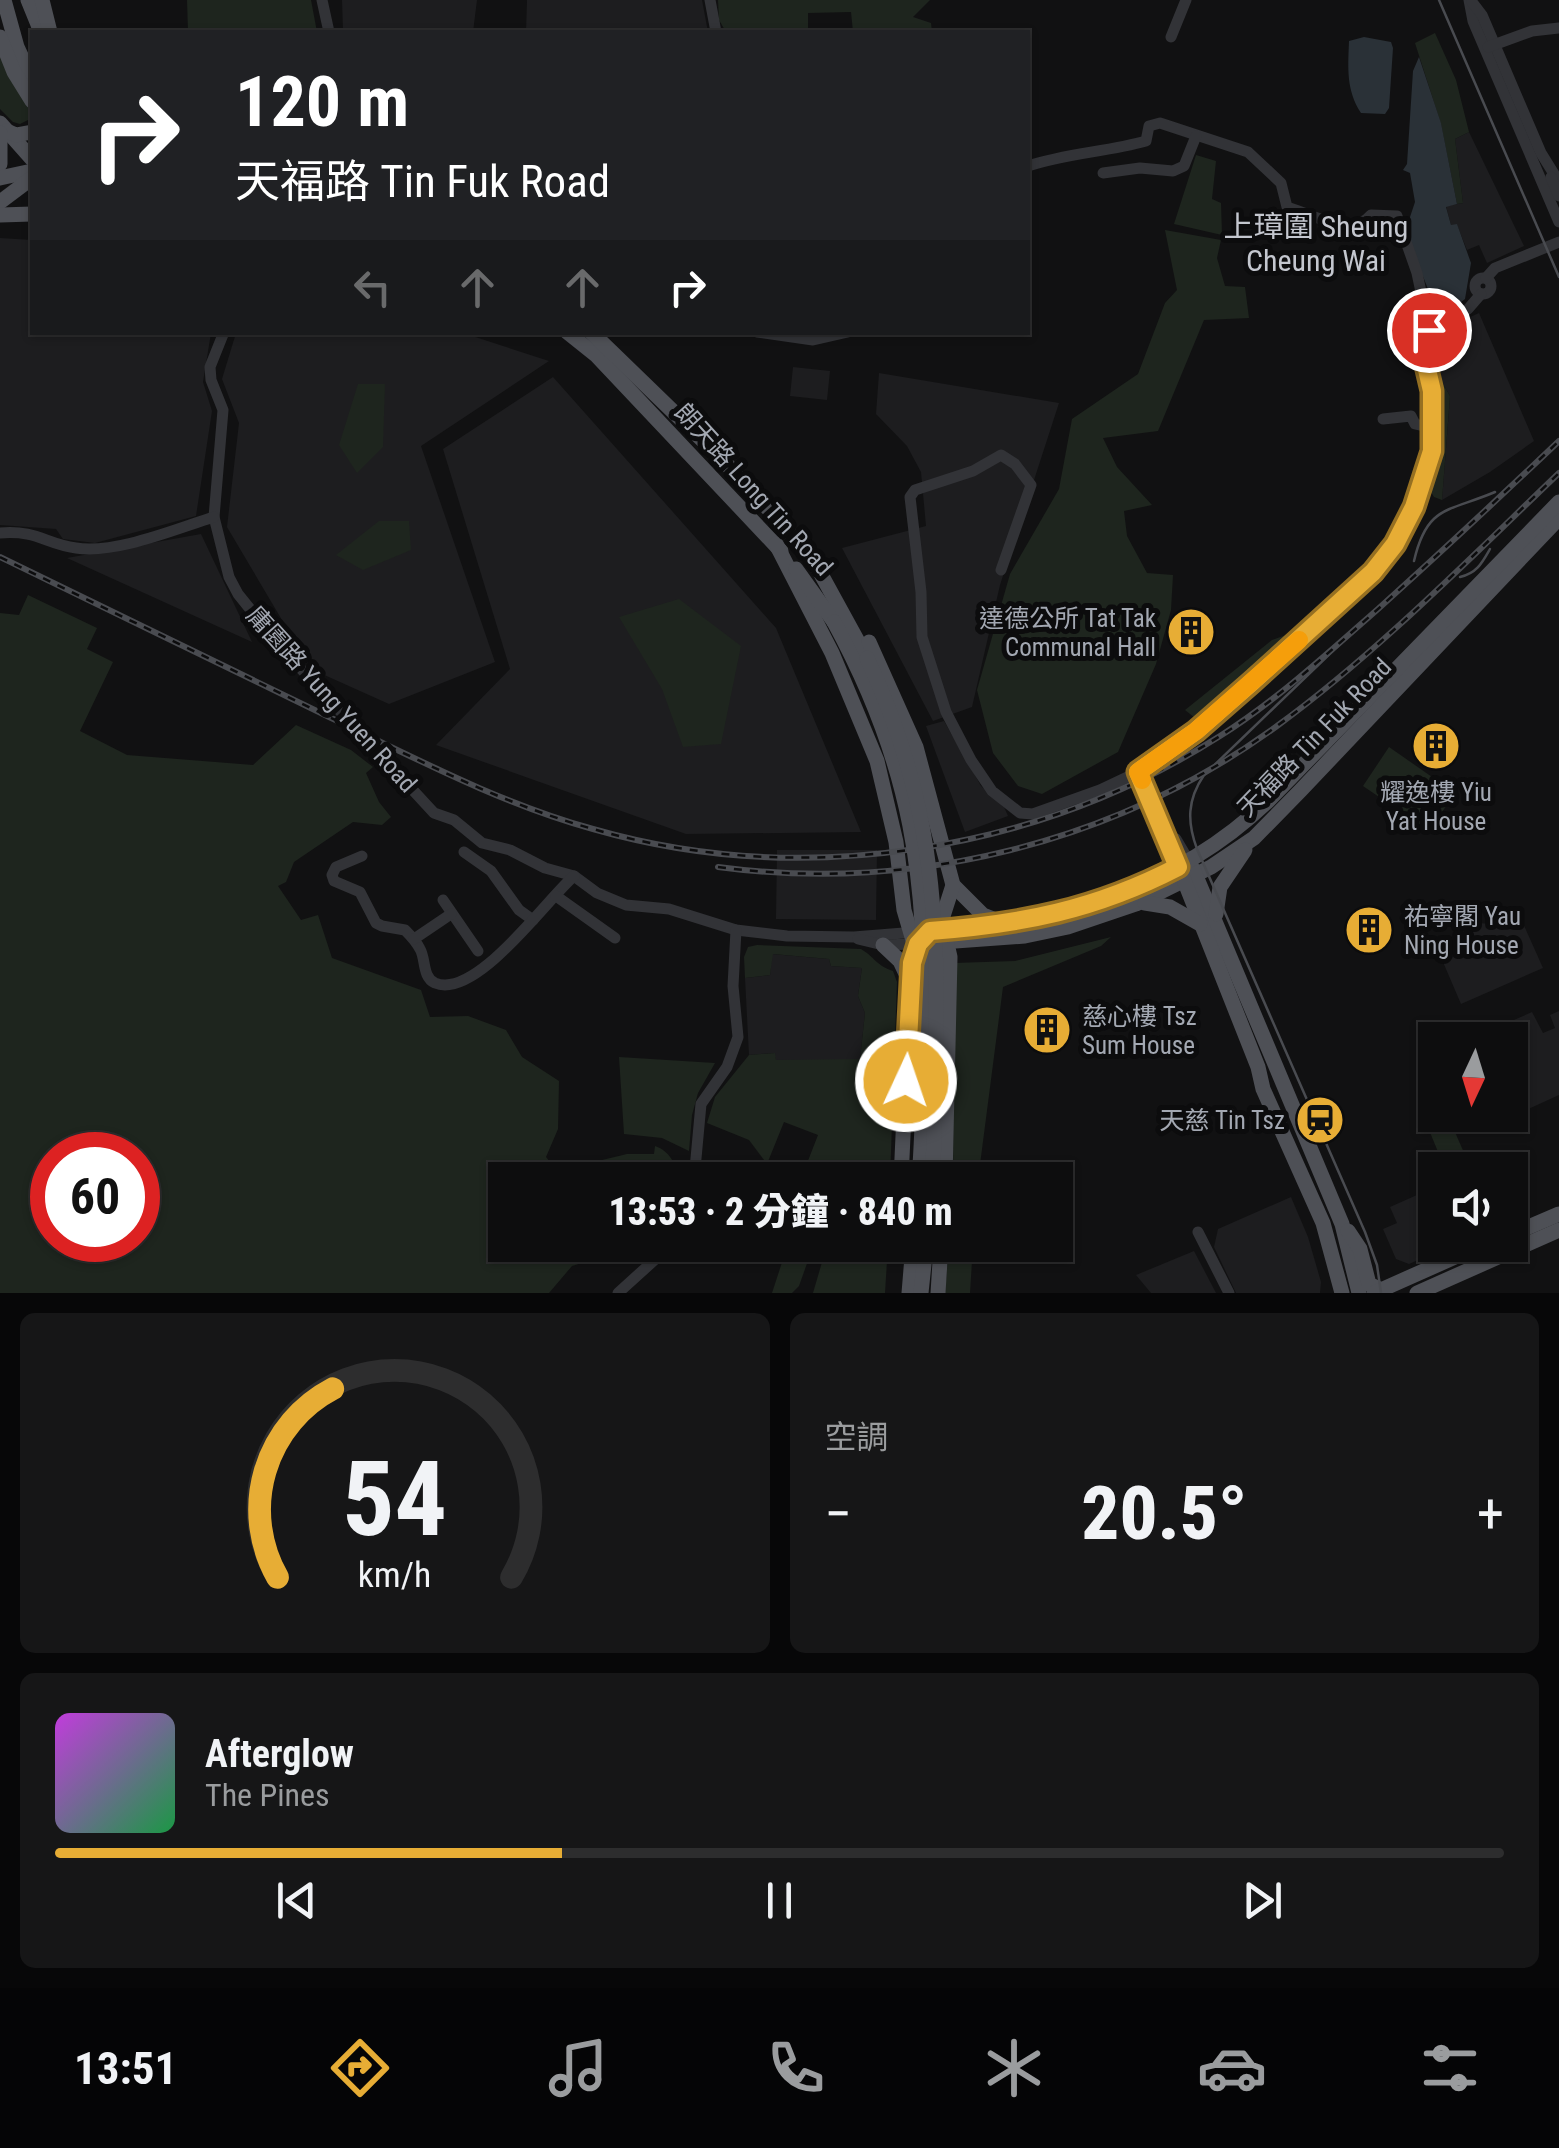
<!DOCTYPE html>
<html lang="zh-TW">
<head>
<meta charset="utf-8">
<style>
  :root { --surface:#0d0d0e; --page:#161617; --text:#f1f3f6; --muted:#9a9c9e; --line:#2d2d2e; --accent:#e7ad35 }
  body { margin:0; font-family:"Roboto Condensed","Noto Sans TC",sans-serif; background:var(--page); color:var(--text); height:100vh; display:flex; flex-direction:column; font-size:38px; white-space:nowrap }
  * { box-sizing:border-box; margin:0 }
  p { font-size:32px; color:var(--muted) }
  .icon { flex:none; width:55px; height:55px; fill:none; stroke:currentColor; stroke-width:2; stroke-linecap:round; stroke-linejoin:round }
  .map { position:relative; height:1293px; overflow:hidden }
  .sheet { display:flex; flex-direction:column; gap:20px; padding:20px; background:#070708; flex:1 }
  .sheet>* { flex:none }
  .banner { position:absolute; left:30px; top:30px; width:1000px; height:305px; border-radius:0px; box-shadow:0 2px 8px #0004,0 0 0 2px var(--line); background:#202124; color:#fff; overflow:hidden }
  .needle { width:65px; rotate:184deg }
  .fabs { position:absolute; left:1418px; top:1022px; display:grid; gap:20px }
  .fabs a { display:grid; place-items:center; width:110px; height:110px; border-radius:0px; background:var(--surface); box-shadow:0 2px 8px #0004,0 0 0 2px var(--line); font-size:50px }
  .speed { position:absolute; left:30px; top:1132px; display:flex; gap:20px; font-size:50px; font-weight:700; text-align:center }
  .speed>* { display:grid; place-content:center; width:130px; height:130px; border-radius:50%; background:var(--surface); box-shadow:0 2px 8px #0004,0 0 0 2px var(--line); line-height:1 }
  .speed .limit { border:15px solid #d22; background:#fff; color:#111 }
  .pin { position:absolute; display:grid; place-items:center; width:85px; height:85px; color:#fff; margin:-42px; border:5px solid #fff; border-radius:50%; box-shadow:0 2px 10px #0007 }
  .me { position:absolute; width:110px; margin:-55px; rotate:3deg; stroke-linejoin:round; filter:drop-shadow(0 0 8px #0008) }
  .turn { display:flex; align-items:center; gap:35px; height:210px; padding:0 40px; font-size:45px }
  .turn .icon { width:130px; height:130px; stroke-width:2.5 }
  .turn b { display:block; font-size:70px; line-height:85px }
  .lanes { display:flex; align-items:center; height:95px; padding:0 40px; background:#0003; justify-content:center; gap:50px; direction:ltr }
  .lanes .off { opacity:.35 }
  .big { font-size:75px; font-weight:800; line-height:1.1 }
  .sheet .widget { flex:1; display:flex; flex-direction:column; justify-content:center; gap:15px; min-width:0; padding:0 35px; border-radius:15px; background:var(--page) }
  .sheet .dial { align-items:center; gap:0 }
  .dial svg { height:260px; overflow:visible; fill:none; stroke:var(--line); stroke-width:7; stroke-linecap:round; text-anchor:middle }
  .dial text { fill:var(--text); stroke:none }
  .song { display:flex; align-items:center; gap:30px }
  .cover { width:120px; height:120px; border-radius:15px; background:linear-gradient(135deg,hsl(290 70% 55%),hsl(140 70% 35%)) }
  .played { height:10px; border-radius:5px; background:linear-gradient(90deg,var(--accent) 35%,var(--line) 35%) }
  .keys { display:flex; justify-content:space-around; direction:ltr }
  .heat { display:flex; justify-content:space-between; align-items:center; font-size:55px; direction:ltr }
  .sheet .tiles { flex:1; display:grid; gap:20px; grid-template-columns:1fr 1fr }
  .widget:last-child { grid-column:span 2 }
  .trip { position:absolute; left:488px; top:1162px; width:585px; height:100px; border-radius:0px; background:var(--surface); box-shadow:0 2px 8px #0004,0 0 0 2px var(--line); font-weight:800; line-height:100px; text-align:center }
  .menu { display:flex; height:160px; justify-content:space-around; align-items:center; background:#050506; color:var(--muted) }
  .menu .icon { width:70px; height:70px }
  .menu .active { color:var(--accent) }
  .menu b { font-size:45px; color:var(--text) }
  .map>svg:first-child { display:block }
</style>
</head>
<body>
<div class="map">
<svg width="1559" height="1293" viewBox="0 0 1559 1293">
  <rect width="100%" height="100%" fill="#111112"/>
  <g fill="#1d1d1f">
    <path d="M342,0h135l-4,32h-130z"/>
    <path d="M527,0h175l6,32h-182z"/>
    <path d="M1469,132l55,114 -37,17 -8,-18 -12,5 -10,-25h-6l-5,-19 17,-3 -8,-64z"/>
    <path d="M0,238l32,2v92l179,1 -8,49 9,29 -16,105 -101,27 -32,-4 -7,-10 -56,-4z"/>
    <path d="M1479,313l55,128 -44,31 -48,28 8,-104 -12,-21 -1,-43z"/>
    <path d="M236,333h227l86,28 -128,85 74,216 -106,42 -78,-35 -84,-142 12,-104 -17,-44z"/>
    <path d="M793,367l37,4 -3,29 -37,-4z"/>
    <path d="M879,373l180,30 -59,182 -28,122 -39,14 -91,-173 84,-22 -5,-54 -14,-26 -31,-32z"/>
    <path d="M553,377l223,251 85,204 -175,2 -250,-89 74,-76 -67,-220z"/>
    <path d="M201,534l51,108 -185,-84z"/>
    <path d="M944,721l37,65 23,21 4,9 -43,16 -39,-106z"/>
    <path d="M777,850h100l-1,70 -100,-1z"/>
    <path d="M1518,912l25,56 -82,36 -24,-56 12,-6 8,-10 21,-9 13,1z"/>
    <path d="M772,954l57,5 2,7 31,2 -4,28 7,17 -5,47h-84l-2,-7 -25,2 -4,-77 25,-3z"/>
    <path d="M1559,1011v84l-55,25 -2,-5h8v-75h-41l63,-28 11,21 12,-5 -5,-13z"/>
    <path d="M1435,1187v58h17l-43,19 -13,-5 -13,-30 14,-6 -7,-16z"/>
    <path d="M1291,1197l17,40 13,45 -1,11h-84l-22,-46 4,-18z"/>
    <path d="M1194,1251l22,42h-65l-15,-18z"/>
  </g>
  <g fill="#1e251e" fill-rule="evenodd">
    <path d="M187,0h124l6,32h-129z"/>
    <path d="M718,0h212l-17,17 18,6 1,9h-79l-2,-20 -43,1v19h-82l-7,-12z"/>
    <path d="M1435,33l21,47 13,52 -14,7 8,64 -6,1 -16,-80 -26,-81z"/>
    <path d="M0,53l11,25 21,35v5l-12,6 -7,-2 -13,-13z"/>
    <path d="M1196,155l20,6 -4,38 9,4 1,32 -48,-11z"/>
    <path d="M1165,230l56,10 -4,18 8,28 20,1 4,31 -45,2 -46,111 -55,7 14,29 35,38 -28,6 3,25 20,37 26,2 -2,35 -15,54 -38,88 -76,42 -24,-8 -25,-33 -16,-63 33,-116 49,-85 13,-70 66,-45 27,-71 12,-13z"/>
    <path d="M1437,332l1,43 12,21 -8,104 -8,-3 -5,-8c6,-33 17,-71 9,-105 -3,-13 -9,-26 -12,-39z"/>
    <path d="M358,384h27l-2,63 -26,26 -18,-28z"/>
    <path d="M379,521h30l2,29 -48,20 -27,-15z"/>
    <path d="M28,595l69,33 -10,21 26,13 -33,69 47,24 126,10 43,-40 55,25 22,17 -7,6 13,29 12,15 -9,8 -29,-3 -59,40 -8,20 -8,4 23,34 17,-5 14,43 89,32 9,27 38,-1 38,14 16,27 37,24 -1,48 -12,28 14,17v6h-55v65h225l-5,13 -34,-6 -52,3 -18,-4 -49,15 -23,27h-549v-680l19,2zM52,1155h86v85h-86z"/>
    <path d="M679,599l62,47 -20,98 -38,3 -21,-58 -43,-72z"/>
    <path d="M1300,630l-100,92 -15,-12 87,-70z"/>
    <path d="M1389,747l66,46 -26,38 -66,-45z"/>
    <path d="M1111,937l-10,9 -98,41 -25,193h-25l1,-217 61,-2z"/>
    <path d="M757,945l104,4c15,9 13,15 32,22l4,11 -7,198h-63l-23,-9 14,-36 -34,-13 -17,42 -18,-24 -42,-17 8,-26 34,-42 26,-2 1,7 84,-1 5,-46 -7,-17 4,-28 -31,-2 -2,-7 -56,-5 -3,21 -25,3 -1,-21 4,-10z"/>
    <path d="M619,1057l96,6 -17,30 -6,22 -3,36 -27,-13 -38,-4z"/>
    <path d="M1448,1116l17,39 -22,9 -16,-39z"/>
    <path d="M655,1146c13,4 24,19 21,34h-86l4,-18 33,-8h27z"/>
    <path d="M827,1245h61l-3,48h-72z"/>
    <path d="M949,1245h24l-3,48h-25z"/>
    <path d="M787,1247l23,8 -11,31 -7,7h-20z"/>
  </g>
  <g fill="#2a3137">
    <path d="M1364,37l27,5 2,6 -4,60 -4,6 -24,-1c-15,-23 -13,-45 -12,-72z"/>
    <path d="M1419,57l22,66 16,81 -11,3 5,18 6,-1 14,39 -6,36 -27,21 -6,-2 -4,-29 -17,-43 -1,-29 5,-15 -5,-29 -7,-3 4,-6 6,-93z"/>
  </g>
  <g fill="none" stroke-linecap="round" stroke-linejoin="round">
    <g stroke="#323337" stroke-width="11">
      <path d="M322,0l7,32"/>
      <path d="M710,0l6,32"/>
      <path d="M1469,0l4,21 86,201"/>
      <path d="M1472,2l10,13 59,138 18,29"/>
      <path d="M1171,37l15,-37"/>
      <path d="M1488,47l44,-16 27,-3"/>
      <path d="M1028,166c39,-13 79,-14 118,-25l3,-15 11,-3 88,29 33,31 6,24c23,7 66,31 84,8l26,1 20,57 12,57"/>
      <path d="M1103,173l37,-5 33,3 11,-5 12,-30"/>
      <path d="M1551,177l8,19"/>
      <circle cx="1483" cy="286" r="8"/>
      <path d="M1486,278l9,-10 64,-26"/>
      <path d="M1413,318l1,11 9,7"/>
      <path d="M224,332l-14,35 1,13 12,30 -9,107 15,60 9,17 41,51 155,168 20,7 28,23 28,7 35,18 29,8 23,17 29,12 43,4 67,21 51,6 67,1 62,-5"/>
      <path d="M757,332l56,8 35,-8"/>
      <path d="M1383,419l28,-3 4,8 18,4"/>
      <path d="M0,533c38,-3 45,11 76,15 41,6 99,-19 138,-31"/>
      <path d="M1001,570l30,-85 -16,-21 -14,-9 -28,16 -58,19 -5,7 11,95 1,45 24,75 25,48 21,31 28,22 13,1 67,-24 38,-18 34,-24 111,-93 102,-98 29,-50 18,-56v-60l-9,-26v-29l45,-27 13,-15"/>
      <path d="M1138,772l40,95"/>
      <path d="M1169,838l7,1 13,22"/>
      <path d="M464,852l27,19 28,39 14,10"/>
      <path d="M362,856l-26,11 -4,8 2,6 26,11 16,31 6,3 23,4c6,6 11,11 15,19 6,10 2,28 15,34 41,17 111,-83 139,-107"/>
      <path d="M556,896l59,42"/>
      <path d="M443,900l35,51"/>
      <path d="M414,939l37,-25"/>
      <path d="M858,939l25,6 31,-1"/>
      <path d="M694,1180l7,-76 26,-37 11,-30 -5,-51 3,-56"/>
      <path d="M1198,1232l31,61"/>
      <path d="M618,1293l53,-48"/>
    </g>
    <g stroke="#4e5056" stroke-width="15">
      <path d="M4,0l13,47 15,32"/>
      <path d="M28,0l13,32"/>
      <path d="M42,0l8,32"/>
      <path d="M0,37l14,35 18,29"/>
      <path d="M0,123l32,36"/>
      <path d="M7,131l9,4 16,-3"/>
      <path d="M0,133v31"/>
      <path d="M0,178l32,-7"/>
      <path d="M0,202l32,-24"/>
      <path d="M0,215l32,-1"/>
      <path d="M567,332l30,24 184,195"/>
      <path d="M591,332l128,124 56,60 41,49 51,93"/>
      <path d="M776,544l56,109 45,108 19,81 8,68 10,34 111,-8 43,-9 68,-23 75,-37 43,-29 47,-48 258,-272"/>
      <path d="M796,569l38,53"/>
      <path d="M869,642l47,105 37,138 30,30 20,8"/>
      <path d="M1193,869l149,355 17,69"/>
      <path d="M1182,875l76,192 5,22 60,134 19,70"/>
      <path d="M1145,903l25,4 30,17"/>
      <path d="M1216,914l4,-27 25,-37"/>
      <path d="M945,935l5,22 -5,223"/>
      <path d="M936,938l17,-53"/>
      <path d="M883,945l17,16 8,17"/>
      <path d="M901,1180l9,-198c2,-20 4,-38 20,-51 129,-11 242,-38 339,-131l290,-298"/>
      <path d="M1348,1231l12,18 9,35 12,6"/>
      <path d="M1510,1235l49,-21"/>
      <path d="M909,1293l4,-48"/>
      <path d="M921,1293l5,-48"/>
      <path d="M938,1293l3,-48"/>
      <path d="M1374,1293l108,-48"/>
      <path d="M1417,1293l142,-63"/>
    </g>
    <g stroke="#494b50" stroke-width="2.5">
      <path d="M1439,0l120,277"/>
      <path d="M1414,561c13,-56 34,-49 81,-69"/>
      <path d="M1460,577c17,-4 22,-14 30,-28"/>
      <path d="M1339,645l-135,130c-17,25 -17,47 -7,74l168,383 12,33 4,28"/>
    </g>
    <g stroke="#494b50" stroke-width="6">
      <g id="rail">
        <path d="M0,557c108,53 217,105 325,158 88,42 174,88 268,114 209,60 443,24 627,-93 57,-36 107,-82 158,-127 61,-55 121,-111 181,-168"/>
        <path d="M718,867c196,26 398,-24 559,-141 100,-73 192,-167 282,-253"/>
      </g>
    </g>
    <use href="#rail" stroke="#0c0c0d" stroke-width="2.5" stroke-dasharray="8" stroke-linecap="butt"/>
    <g stroke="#4e5056" stroke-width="15">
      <path d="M834,622c79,145 93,256 90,419 -1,45 -1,91 -5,137"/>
      <path d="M867,658c63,134 72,247 69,393 -1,43 -1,86 -4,129"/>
    </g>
  </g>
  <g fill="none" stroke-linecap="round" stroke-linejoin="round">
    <g stroke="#967022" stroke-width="25">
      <path id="route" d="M906,1081l6,-118 6,-19 12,-13c92,-7 165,-21 248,-64l-40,-95 58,-41 56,-49 121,-110 22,-28 19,-37 18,-56v-60l-11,-47 8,-14"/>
    </g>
    <use href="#route" stroke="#e7ad35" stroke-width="18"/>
    <path stroke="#f59e0b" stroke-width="18" d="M1142,780l-4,-8 58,-41 103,-91"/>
  </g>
  <defs>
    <g id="building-disc" transform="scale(2.5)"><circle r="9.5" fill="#e7ad35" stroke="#0c0c0d"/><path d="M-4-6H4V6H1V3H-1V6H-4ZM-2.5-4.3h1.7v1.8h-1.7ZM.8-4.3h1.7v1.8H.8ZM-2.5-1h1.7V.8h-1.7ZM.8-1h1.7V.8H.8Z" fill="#111"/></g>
    <g id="station-disc" transform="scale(2.5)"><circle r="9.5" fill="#e7ad35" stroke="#0c0c0d"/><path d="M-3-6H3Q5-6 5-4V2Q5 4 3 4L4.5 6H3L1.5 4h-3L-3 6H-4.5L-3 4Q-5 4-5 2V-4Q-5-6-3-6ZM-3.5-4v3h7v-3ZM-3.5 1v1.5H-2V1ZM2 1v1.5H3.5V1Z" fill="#111"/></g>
  </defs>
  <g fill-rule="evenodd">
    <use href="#building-disc" x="1191" y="632"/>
    <use href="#building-disc" x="1436" y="746"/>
    <use href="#building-disc" x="1369" y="930"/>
    <use href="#building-disc" x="1047" y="1030"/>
    <use href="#station-disc" x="1320" y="1120"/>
  </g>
  <g text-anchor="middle" stroke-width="10" stroke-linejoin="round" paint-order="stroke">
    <g font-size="25" fill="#a3a8b2" stroke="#0c0c0d">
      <text transform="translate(754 489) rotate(48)" y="9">朗天路 Long Tin Road</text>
      <text transform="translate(332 699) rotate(48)" y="9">庸園路 Yung Yuen Road</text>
      <text transform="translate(1314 737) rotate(-46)" y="9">天福路 Tin Fuk Road</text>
    </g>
    <g font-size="25" fill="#a3a8b2" stroke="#0c0c0d" text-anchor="end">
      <text x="1156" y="627">達德公所 Tat Tak<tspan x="1156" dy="29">Communal Hall</tspan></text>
      <text x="1436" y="801" text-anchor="middle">耀逸樓 Yiu<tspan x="1436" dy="29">Yat House</tspan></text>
      <text x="1404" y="925" text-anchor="start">祐寧閣 Yau<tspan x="1404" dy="29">Ning House</tspan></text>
      <text x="1082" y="1025" text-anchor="start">慈心樓 Tsz<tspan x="1082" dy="29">Sum House</tspan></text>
      <text x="1285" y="1129">天慈 Tin Tsz</text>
    </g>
    <g font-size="30" fill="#c4c7cf" stroke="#0c0c0d">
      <text x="1316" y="237">上璋圍 Sheung<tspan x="1316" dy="34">Cheung Wai</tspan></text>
    </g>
  </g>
</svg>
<div class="fabs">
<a><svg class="needle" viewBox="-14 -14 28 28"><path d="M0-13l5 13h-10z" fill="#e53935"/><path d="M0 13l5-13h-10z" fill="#9a9c9e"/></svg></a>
<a><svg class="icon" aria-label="sound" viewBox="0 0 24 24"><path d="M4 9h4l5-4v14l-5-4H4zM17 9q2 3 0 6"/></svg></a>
</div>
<div class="speed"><div class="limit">60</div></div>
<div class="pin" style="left:1429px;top:330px;background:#d93025"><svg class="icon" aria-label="arrive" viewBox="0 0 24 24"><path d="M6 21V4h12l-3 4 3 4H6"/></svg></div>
<svg class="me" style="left:906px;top:1081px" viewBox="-20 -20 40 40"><circle r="17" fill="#e7ad35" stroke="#fff" stroke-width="3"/><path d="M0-11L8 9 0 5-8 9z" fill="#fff"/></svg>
<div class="trip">13:53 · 2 分鐘 · 840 m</div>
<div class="banner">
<div class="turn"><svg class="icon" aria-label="right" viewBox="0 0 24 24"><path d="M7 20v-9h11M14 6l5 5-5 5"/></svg><div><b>120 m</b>天福路 Tin Fuk Road</div></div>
<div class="lanes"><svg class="icon off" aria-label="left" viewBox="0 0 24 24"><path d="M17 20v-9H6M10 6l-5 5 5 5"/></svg><svg class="icon off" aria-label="ahead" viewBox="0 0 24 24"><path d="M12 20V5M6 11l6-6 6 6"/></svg><svg class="icon off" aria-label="ahead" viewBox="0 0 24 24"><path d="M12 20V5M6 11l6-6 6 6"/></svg><svg class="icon" aria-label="right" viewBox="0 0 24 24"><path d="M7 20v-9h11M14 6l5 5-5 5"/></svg></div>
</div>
</div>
<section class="sheet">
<div class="tiles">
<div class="widget dial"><svg viewBox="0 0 100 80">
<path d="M14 69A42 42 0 1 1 86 69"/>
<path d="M14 69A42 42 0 0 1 31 11" stroke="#e7ad35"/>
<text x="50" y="56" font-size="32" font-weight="700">54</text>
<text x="50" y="72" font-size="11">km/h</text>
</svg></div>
<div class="widget"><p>空調</p>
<div class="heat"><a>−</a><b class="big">20.5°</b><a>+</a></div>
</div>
<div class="widget">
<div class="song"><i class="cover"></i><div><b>Afterglow</b><p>The Pines</p></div></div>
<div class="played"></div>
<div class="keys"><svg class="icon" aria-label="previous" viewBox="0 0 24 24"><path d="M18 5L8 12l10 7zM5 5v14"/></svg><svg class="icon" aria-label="pause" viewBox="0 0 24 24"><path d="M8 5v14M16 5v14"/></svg><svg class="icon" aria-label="next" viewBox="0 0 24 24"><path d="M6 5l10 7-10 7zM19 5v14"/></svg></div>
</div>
</div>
</section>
<nav class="menu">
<b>13:51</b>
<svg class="icon active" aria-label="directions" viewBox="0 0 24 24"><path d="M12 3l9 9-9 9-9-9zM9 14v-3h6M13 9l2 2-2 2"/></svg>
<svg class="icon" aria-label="music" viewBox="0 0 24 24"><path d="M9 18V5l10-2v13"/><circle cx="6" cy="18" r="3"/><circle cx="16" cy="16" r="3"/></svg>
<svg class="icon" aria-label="phone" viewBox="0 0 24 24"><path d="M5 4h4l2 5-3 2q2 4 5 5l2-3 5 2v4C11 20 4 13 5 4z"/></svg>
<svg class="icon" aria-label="climate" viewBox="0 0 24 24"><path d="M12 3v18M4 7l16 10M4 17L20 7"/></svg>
<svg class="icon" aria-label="car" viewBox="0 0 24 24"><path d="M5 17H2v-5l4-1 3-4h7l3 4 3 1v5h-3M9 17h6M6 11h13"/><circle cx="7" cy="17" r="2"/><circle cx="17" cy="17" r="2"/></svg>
<svg class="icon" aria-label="filters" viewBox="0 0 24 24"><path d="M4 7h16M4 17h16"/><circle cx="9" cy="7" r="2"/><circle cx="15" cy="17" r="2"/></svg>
</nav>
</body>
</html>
